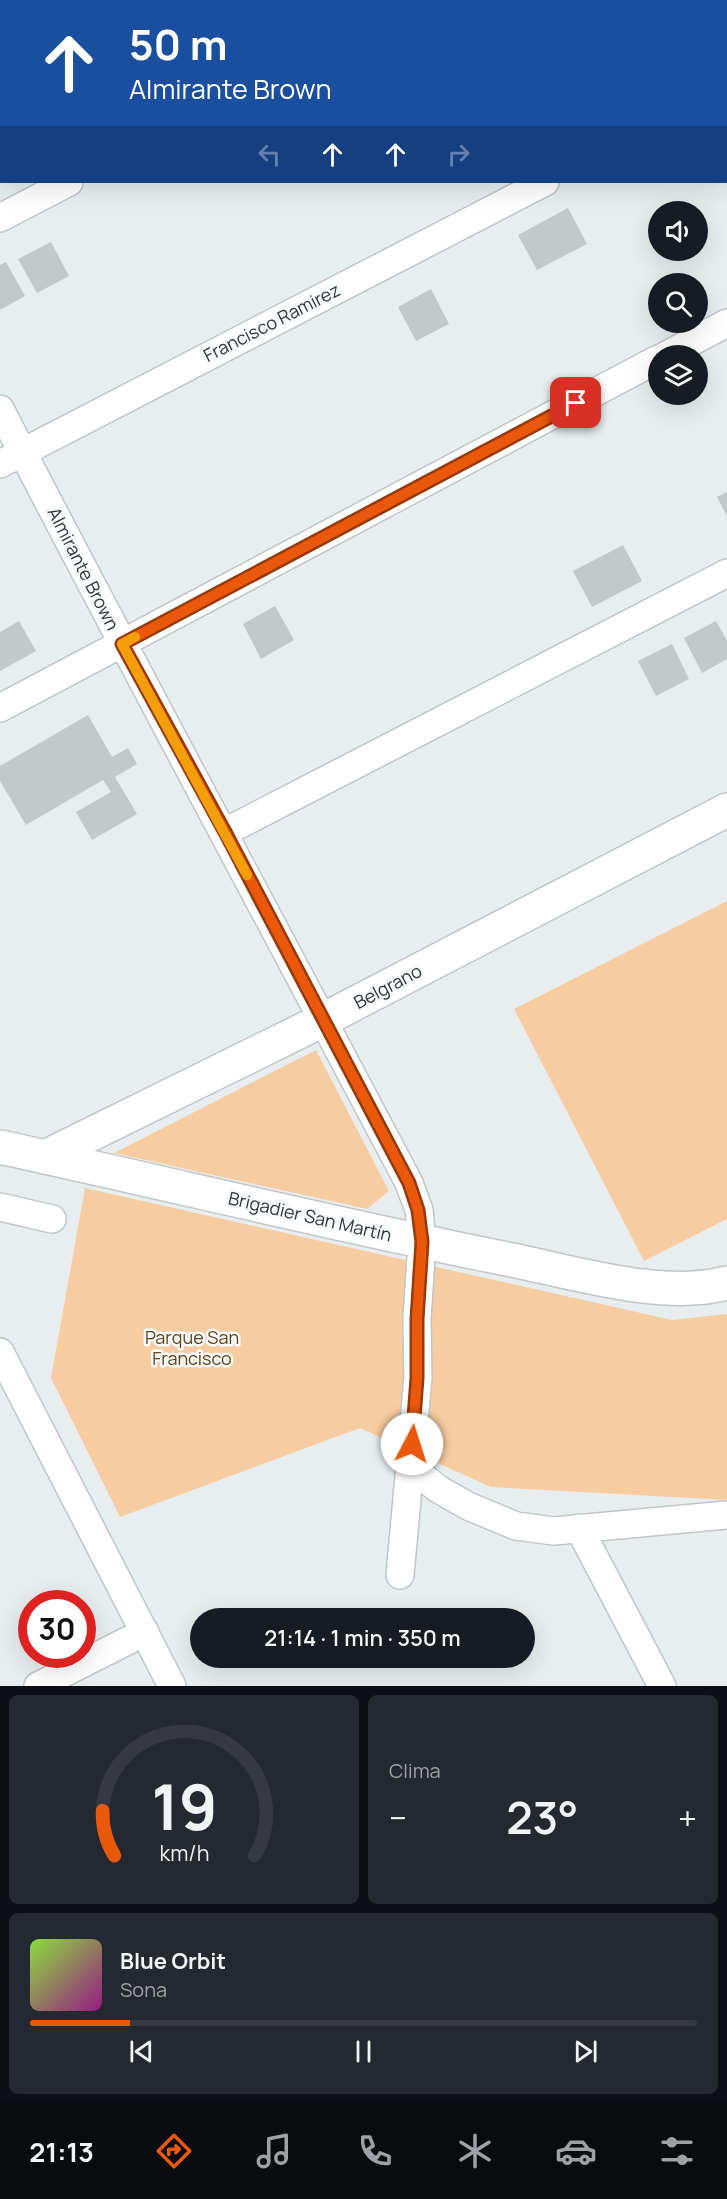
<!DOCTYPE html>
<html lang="es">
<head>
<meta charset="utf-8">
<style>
  :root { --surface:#171b24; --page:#242831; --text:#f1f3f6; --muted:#9ea1a6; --line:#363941; --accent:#ea580c }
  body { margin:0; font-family:Manrope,sans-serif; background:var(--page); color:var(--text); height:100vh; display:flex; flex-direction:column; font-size:22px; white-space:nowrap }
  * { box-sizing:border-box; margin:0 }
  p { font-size:20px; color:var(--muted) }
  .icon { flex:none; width:33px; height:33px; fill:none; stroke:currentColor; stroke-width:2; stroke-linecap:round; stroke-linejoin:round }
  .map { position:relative; height:1686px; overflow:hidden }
  .details { display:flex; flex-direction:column; gap:9px; padding:9px; background:#0d0f14; flex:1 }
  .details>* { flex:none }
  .guide { position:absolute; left:0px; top:0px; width:728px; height:183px; box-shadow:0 6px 24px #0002; background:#1a4fa0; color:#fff; overflow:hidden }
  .controls { position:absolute; left:648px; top:201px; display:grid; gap:12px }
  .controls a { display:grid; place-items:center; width:60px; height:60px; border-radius:50%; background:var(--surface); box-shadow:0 6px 24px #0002; font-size:30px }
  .speed { position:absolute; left:18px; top:1590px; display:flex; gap:12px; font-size:30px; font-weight:700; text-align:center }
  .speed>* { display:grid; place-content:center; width:78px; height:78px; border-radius:50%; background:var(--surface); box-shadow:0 6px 24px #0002; line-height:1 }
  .speed .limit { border:9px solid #d22; background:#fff; color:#111 }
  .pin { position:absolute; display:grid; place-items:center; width:51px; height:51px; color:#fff; margin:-26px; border-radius:12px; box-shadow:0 3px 9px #0006 }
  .me { position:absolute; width:66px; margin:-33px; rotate:5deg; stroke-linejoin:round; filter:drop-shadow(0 0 4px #0008) }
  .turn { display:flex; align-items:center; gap:21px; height:126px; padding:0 30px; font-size:27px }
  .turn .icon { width:78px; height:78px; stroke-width:2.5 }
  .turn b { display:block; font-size:42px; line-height:51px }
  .lanes { display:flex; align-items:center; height:57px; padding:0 30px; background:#0003; justify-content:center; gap:30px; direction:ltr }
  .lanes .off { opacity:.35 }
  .big { font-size:45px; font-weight:600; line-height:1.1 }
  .details .card { flex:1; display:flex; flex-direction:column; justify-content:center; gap:9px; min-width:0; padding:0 21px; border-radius:9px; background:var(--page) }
  .details .dial { align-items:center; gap:0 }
  .dial svg { height:156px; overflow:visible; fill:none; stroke:var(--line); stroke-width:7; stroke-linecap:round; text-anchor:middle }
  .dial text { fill:var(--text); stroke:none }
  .song { display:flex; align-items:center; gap:18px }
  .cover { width:72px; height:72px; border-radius:9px; background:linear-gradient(135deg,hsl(90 70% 55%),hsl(310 70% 35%)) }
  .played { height:6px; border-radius:3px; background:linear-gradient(90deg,var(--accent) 15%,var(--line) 15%) }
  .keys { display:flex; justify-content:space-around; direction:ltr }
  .heat { display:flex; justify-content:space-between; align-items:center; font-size:33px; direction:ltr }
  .details .tiles { flex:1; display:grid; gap:9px; grid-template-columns:1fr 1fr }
  .card:last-child { grid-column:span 2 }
  .trip { position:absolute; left:190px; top:1608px; width:345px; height:60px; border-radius:30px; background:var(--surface); box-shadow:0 6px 24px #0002; font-weight:600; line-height:60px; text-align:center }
  .dock { display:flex; height:96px; justify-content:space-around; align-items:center; background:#090b0e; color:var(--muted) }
  .dock .icon { width:42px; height:42px }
  .dock .active { color:var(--accent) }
  .dock b { font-size:27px; color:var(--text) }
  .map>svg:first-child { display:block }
</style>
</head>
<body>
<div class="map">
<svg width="727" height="1686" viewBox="0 0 727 1686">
  <rect width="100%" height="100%" fill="#e8eef0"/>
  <g fill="#f8cca1">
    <path d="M727,901v318l-83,42 -130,-252z"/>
    <path d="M316,1050l73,141 -22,18 -253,-56z"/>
    <path d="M85,1188l587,132 55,-6v186l-236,-13 -131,-59 -240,89 -69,-139z"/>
  </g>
  <g fill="#c3c9cb">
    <path d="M568,208l19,36 -50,26 -19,-35z"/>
    <path d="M51,242l18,34 -32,17 -19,-34z"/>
    <path d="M6,262l19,34 -25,14v-45z"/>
    <path d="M431,289l18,35 -33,17 -18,-34z"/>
    <path d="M727,492v24l-10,-19z"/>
    <path d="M623,545l19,36 -50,26 -19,-36z"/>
    <path d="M275,606l19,34 -33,19 -18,-35z"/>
    <path d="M19,621l17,30 -36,20v-39z"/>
    <path d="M716,621l11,20v18l-25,14 -18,-35z"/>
    <path d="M672,644l17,35 -33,17 -18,-35z"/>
    <path d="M88,715l24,42 16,-9 9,16 -22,13 22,37 -45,26 -16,-28 35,-20 -8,-12 -77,45 -26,-44v-15z"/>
  </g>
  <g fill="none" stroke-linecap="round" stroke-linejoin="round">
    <g stroke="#c0c6c8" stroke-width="30">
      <g id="minor">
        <path d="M411,2l3,-2"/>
        <path d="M726,87h1"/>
        <path d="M0,218l69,-36"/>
        <path d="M665,356l62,-33"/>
        <path d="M0,409c134,259 273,516 409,774l10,27 3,32 -5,77 1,59 -18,197"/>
        <path d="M0,464l545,-282"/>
        <path d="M0,708l658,-349"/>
        <path d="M225,832l502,-259"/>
        <path d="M0,1207l52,12"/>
        <path d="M0,1352l172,334"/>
        <path d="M410,1466l28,23 30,17 48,20 38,5 173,-16"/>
        <path d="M579,1528l83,158"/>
        <path d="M38,1686l107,-54"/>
      </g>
    </g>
    <g stroke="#c0c6c8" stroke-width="36">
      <g id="secondary">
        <path d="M0,1147c171,37 340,79 512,113 63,13 152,40 215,23"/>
        <path d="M45,1157l278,-137 404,-210"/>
      </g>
    </g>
    <use href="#minor" stroke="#fff" stroke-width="27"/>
    <use href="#secondary" stroke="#fff" stroke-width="33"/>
  </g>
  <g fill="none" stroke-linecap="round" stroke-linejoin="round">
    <g stroke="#983908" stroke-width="15">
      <path id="route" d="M412,1444l5,-66v-59l5,-77 -4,-32 -9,-27 -184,-351 -103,-188 454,-241"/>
    </g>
    <use href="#route" stroke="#ea580c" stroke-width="10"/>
    <path stroke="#f59e0b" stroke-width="10" d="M135,637l-13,7 125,231"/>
  </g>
  <g text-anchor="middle" stroke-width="5" stroke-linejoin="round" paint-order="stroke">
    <g font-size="18" fill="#323536" stroke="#f5fbfd">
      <text transform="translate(272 323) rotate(-27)" y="6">Francisco Ramirez</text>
      <text transform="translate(83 569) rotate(63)" y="6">Almirante Brown</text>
      <text transform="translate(388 987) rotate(-28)" y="6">Belgrano</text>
      <text transform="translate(310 1217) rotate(13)" y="6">Brigadier San Martín</text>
    </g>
    <g font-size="18" fill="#664114" stroke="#f5fbfd">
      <text x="192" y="1344">Parque San<tspan x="192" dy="21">Francisco</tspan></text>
    </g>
  </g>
</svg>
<div class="controls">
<a><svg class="icon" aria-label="sound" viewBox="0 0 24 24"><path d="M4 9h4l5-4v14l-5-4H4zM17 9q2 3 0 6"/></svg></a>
<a><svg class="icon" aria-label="search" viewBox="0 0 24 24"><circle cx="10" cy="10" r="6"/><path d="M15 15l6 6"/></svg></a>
<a><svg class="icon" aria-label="layers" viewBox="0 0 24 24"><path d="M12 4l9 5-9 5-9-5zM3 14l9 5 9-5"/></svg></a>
</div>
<div class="speed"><div class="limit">30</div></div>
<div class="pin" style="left:576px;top:403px;background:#d93025"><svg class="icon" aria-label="arrive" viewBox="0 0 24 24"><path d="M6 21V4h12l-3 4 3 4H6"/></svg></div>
<svg class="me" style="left:412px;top:1444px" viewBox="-20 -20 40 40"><circle r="19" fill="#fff"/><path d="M0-13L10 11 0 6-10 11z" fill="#ea580c"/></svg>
<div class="trip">21:14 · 1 min · 350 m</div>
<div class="guide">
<div class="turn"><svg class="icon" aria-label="ahead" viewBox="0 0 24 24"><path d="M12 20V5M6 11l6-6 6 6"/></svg><div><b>50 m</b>Almirante Brown</div></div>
<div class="lanes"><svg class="icon off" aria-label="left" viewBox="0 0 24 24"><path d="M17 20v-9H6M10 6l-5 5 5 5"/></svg><svg class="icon" aria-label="ahead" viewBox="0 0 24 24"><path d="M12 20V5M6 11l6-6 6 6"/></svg><svg class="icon" aria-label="ahead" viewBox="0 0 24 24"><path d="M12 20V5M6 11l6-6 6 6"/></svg><svg class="icon off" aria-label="right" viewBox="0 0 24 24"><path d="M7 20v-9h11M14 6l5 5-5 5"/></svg></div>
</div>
</div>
<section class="details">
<div class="tiles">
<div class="card dial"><svg viewBox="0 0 100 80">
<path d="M14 69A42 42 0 1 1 86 69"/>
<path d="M14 69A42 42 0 0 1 8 46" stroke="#ea580c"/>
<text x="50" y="56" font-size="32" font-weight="700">19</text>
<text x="50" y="72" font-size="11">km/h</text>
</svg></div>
<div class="card"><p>Clima</p>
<div class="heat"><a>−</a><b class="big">23°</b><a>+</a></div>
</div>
<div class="card">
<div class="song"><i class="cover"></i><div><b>Blue Orbit</b><p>Sona</p></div></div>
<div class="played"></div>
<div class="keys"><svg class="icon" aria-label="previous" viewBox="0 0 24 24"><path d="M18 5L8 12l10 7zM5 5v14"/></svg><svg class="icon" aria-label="pause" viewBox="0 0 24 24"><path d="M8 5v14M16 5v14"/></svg><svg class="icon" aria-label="next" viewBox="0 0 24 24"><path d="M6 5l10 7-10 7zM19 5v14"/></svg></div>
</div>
</div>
</section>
<nav class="dock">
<b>21:13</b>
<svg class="icon active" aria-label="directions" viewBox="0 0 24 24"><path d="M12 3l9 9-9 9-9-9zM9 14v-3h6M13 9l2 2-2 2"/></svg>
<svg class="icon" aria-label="music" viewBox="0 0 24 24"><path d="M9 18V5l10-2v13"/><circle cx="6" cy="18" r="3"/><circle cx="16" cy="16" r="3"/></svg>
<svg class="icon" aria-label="phone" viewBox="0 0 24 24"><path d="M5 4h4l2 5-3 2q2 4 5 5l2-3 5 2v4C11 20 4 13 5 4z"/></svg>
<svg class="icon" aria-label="climate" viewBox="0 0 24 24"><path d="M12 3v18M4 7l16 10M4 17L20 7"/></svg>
<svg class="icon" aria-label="car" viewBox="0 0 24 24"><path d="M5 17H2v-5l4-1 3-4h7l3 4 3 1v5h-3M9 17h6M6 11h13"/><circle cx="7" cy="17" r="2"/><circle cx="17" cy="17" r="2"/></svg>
<svg class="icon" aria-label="filters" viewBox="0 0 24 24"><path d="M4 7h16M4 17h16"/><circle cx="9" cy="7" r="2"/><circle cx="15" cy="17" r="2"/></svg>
</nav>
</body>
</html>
